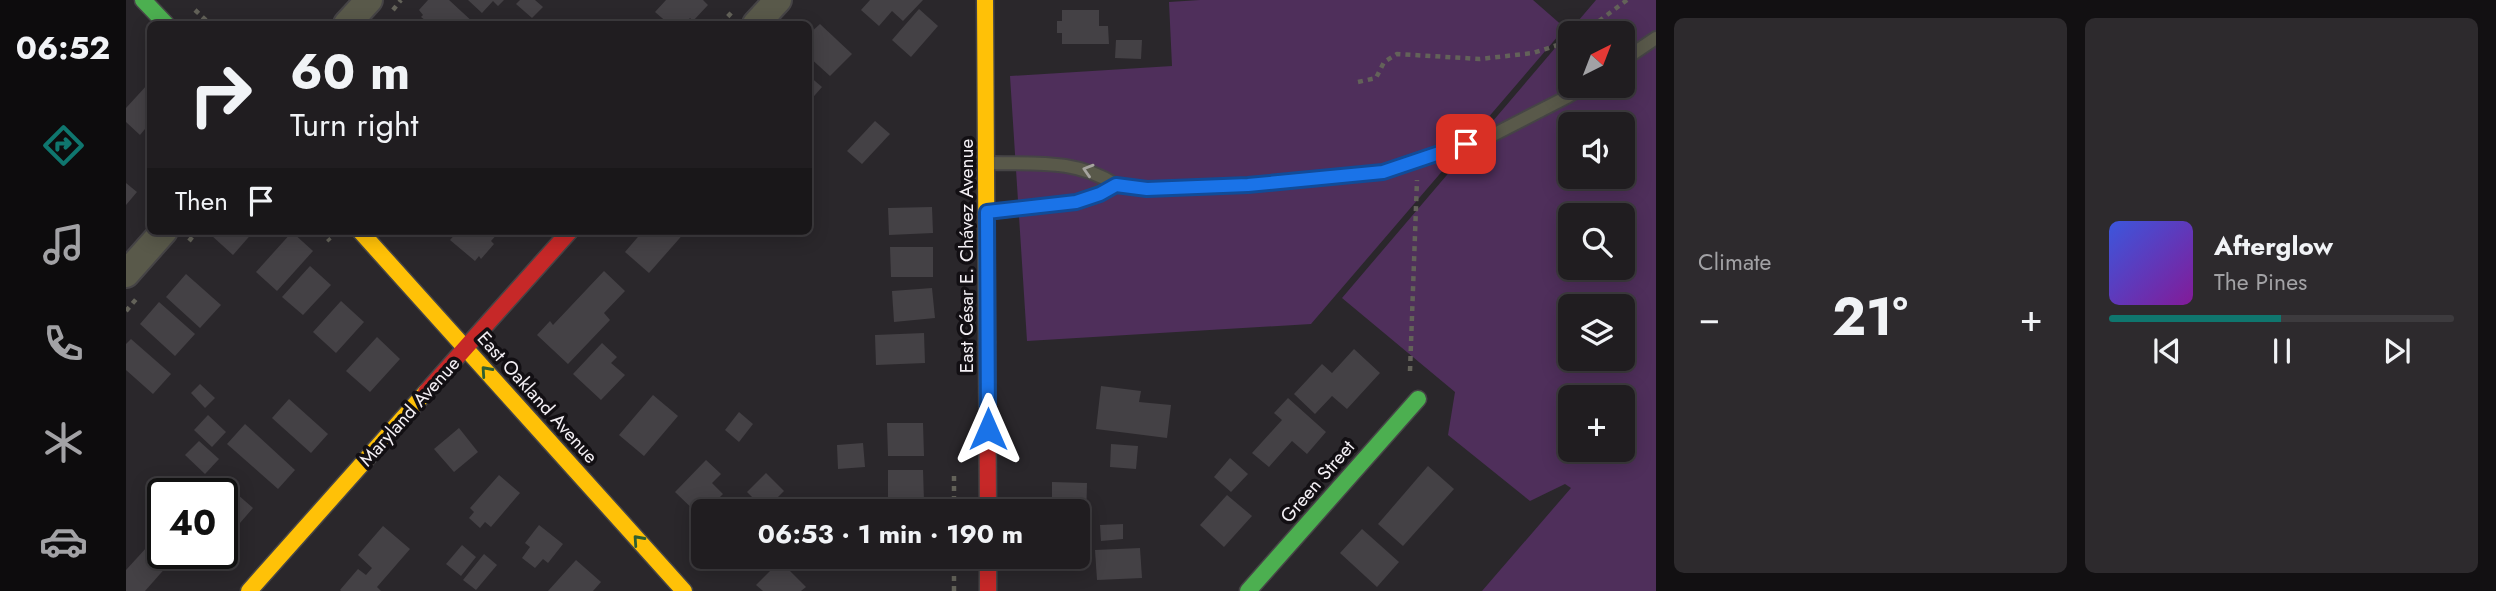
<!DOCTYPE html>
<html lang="en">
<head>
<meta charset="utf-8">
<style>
  :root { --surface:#201d20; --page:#2d2a2d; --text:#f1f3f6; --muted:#a2a2a5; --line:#3d3b3e; --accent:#0f766e }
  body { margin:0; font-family:Jost,sans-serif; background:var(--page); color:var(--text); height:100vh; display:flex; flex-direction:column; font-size:26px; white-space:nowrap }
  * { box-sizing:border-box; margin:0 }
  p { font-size:23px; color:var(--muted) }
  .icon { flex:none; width:38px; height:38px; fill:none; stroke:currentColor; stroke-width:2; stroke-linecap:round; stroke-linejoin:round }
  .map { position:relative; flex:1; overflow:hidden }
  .panel { display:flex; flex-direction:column; gap:18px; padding:18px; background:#121012; width:840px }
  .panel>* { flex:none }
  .guide { position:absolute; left:21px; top:21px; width:665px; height:214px; border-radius:10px; box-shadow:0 4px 18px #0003,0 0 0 2px var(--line); background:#201d20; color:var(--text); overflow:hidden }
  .needle { width:46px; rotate:42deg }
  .buttons { position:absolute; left:1432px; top:21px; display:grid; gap:14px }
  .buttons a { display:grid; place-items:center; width:77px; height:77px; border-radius:10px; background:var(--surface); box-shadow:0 4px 18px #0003,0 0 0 2px var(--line); font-size:35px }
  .speed { position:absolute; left:21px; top:478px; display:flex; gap:14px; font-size:35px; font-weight:700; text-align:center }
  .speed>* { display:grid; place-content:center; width:91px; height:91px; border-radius:50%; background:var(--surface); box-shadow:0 4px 18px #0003,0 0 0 2px var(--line); line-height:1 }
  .speed .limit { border:4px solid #111; border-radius:10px; background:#fff; color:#111 }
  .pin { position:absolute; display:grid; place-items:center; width:60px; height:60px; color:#fff; margin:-30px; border-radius:14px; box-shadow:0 4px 10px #0006 }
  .me { position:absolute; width:77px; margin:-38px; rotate:0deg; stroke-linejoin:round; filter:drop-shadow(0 0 5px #0008) }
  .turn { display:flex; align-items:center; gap:24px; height:147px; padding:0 28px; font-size:32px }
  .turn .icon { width:91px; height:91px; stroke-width:2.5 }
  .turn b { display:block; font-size:49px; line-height:60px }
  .then { display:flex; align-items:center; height:66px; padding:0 28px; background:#0003; gap:14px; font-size:26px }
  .big { font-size:52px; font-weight:700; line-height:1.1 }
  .panel .card { flex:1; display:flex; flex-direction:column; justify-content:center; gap:10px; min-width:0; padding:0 24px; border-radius:10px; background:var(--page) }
  .song { display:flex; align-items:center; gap:21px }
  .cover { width:84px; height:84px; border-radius:10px; background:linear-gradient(135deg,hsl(230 70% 55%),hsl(290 70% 35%)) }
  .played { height:7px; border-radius:4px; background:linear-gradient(90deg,var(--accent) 50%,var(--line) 50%) }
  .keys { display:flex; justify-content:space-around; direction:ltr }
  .heat { display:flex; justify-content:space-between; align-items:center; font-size:38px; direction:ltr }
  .panel .tiles { flex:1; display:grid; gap:18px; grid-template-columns:repeat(2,1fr) }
  .trip { position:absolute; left:565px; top:499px; width:399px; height:70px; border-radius:10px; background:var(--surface); box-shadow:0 4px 18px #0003,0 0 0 2px var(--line); font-weight:700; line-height:70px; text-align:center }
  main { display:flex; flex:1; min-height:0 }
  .tab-bar { display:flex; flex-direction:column; width:126px; justify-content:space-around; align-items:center; background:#0d0c0d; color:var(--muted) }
  .tab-bar .icon { width:49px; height:49px }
  .tab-bar .on { color:var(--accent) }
  .tab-bar b { font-size:32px; color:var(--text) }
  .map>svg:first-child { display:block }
</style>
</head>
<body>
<main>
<nav class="tab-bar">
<b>06:52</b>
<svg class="icon on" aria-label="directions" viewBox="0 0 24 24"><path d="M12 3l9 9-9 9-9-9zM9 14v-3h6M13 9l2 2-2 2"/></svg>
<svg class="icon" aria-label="music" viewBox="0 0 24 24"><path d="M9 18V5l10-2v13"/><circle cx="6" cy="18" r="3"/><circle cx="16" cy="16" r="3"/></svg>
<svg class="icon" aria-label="phone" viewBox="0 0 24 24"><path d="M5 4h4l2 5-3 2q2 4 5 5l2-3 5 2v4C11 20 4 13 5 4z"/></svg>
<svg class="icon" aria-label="climate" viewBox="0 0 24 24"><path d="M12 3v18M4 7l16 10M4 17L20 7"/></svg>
<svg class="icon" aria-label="car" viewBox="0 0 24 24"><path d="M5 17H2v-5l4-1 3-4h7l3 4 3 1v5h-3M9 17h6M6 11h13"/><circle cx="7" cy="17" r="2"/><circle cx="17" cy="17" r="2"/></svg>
</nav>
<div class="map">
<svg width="1530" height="591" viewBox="0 0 1530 591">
  <rect width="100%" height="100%" fill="#2a272b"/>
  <g fill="#4f2f5b" fill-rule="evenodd">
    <path d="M1074,0h333l32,28 -254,296 -284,17 -17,-265 162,-10 -3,-64z"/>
    <path d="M1470,0h60v591h-174l89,-103 -6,-4 -35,17 -82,-66 7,-43 -113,-94zM1444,33h52v53h-52zM1444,124h52v53h-52zM1444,215h52v53h-52zM1444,306h52v53h-52zM1444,397h52v53h-52z"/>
  </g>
  <g fill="#444145">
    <path d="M302,0h21l26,24h-45l-9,-7 2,-2 -4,-5z"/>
    <path d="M342,0h36l-6,6 -5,-5 -11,12z"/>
    <path d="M394,0h15l8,7 -11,11 -16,-14z"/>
    <path d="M540,0h37l5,5 -15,16 -3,-3 -5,6h-16l-14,-12z"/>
    <path d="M744,0h53l-20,21 -11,-10 -13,15 -18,-16z"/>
    <path d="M793,9l19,17 -27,31 -19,-17z"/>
    <path d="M936,10h37v16h9l1,18h-47v-11h-5v-12h5z"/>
    <path d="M694,24l32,30 -22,22 -22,-20v-21z"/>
    <path d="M990,40h26l-1,19 -26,-1z"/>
    <path d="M682,75l14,12 -14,16z"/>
    <path d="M22,84l2,2v37l-10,12 -14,-13v-14z"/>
    <path d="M749,121l15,13 -28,30 -15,-13z"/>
    <path d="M0,183l11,9 -11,13z"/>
    <path d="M806,207l1,26 -44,2 -1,-27z"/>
    <path d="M89,231h39l-21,24 -22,-20z"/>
    <path d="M332,231h42l-9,10 3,3 -13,15 -2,-3 -4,5 -25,-21z"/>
    <path d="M517,231h43l-37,42 -24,-21z"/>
    <path d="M166,232l21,19 -36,40 -21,-19z"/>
    <path d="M764,247h43v30h-42z"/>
    <path d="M184,266l21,19 -28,30 -21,-18z"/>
    <path d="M478,271l21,20 -21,22 6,7 -42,44 -31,-29 13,-14 3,4z"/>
    <path d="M60,274l35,31 -21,23 -34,-31z"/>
    <path d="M806,288l3,30 -41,4 -2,-31z"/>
    <path d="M215,301l23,21 -28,31 -23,-21z"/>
    <path d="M33,302l36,32 -20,22 -35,-32z"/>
    <path d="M798,333l1,30 -49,2 -1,-30z"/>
    <path d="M251,337l23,22 -30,33 -24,-21z"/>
    <path d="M5,339l40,35 -18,20 -27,-24v-26z"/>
    <path d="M476,343l15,14 -6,6 14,12 -24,25 -28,-26z"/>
    <path d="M1228,349l26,24 -33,36 -15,-13 -17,18 -21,-20 28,-30 10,9z"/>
    <path d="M74,384l15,14 -10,10 -14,-15z"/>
    <path d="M975,386l40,5 -2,11 32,3 -4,33 -71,-9z"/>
    <path d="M527,395l25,21 -34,40 -25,-21z"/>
    <path d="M1162,398l38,34 -19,22 -15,-13 -23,26 -17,-14 30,-33 -8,-7z"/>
    <path d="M163,399l39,35 -17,19 -39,-35z"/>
    <path d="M613,412l14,12 -14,18 -14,-12z"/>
    <path d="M82,415l18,17 -14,15 -18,-17z"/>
    <path d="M761,423h36l1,33h-36z"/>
    <path d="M119,424l50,46 -17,19 -51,-45z"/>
    <path d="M333,428l19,24 -24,20 -20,-23z"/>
    <path d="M73,441l20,18 -14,15 -20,-19z"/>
    <path d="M737,443l2,24 -27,2 -1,-24z"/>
    <path d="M985,444l27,2 -2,23 -26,-2z"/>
    <path d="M1104,458l18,16 -17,18 -17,-15z"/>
    <path d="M580,460l15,14 -9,9 11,11 -17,17h-2l-3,6 -26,-25z"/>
    <path d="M1302,466l26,23 -51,57 -25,-22z"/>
    <path d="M762,470h35l1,32 -36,1z"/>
    <path d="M640,473l18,18 -19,19 -18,-18z"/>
    <path d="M373,475l21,18 -29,34 -6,-5 -5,6 -11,-10 5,-6 -4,-4z"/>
    <path d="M95,480l32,28 -20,23 -11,-10v-27h-14z"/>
    <path d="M926,482l35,1 -1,39h-8v-11h-26z"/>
    <path d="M1101,495l25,21 -28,31 -24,-22z"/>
    <path d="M997,524v15l-22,2 -1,-16z"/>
    <path d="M413,525l24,19 -15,19 -5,-4 -8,9 -13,-10 8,-11 -5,-4z"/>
    <path d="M257,526l27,23 -33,38 4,4h-40l-1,-1 18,-21 8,6 6,-7 -14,-13z"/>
    <path d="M1236,529l37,33 -22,25 -37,-34z"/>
    <path d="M336,545l14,12 -15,19 -15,-12z"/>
    <path d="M21,547l21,18 -23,26h-19v-21z"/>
    <path d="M1014,548l2,30 -45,2 -2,-30z"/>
    <path d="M63,553h33l-14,16z"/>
    <path d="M358,554l13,11 -21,25 -13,-10z"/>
    <path d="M608,556h20l-10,11z"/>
    <path d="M450,560l25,22 -8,9h-45z"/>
    <path d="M654,561l26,26 -5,4h-38l-7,-6z"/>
  </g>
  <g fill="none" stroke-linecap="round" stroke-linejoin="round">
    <g stroke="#464446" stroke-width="16">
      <g id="lane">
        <path d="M1496,61l34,-23"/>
        <path d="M863,163c46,1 88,-4 127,22l-40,17 -85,10"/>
        <path d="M990,185l31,4 100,-4 136,-13 108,-36 76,-39 18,-11"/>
      </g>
    </g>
    <g stroke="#464446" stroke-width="30">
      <g id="street">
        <path d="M221,24l22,-24"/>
        <path d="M630,24l22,-24"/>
        <path d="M0,274l38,-43"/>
      </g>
    </g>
    <g stroke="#464446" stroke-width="19">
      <g id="fast">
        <path d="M17,0l23,24"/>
        <path d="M1122,591l170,-192"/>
      </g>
    </g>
    <g stroke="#464446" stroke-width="19">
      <g id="slow">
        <path d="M859,0l2,342"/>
        <path d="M234,231l324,360"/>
        <path d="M123,591l177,-199"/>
      </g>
    </g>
    <g stroke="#464446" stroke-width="19">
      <g id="jam">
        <path d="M861,342l1,169"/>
        <path d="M300,392l144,-161"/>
        <path d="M862,556v35"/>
      </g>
    </g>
    <g stroke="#636259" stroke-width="4.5" stroke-dasharray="5 5" stroke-linecap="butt">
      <path d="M69,10l15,14"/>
      <path d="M267,10l8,-10"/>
      <path d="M595,24l11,-12"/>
      <path d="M1457,33l44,-33"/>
      <path d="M1232,82l18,-4 8,-16 13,-8 83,5 53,-6 37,-12"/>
      <path d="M195,231l9,10"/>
      <path d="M63,241l8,-10"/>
      <path d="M0,311l12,-14"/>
      <path d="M1284,371l7,-191"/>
      <path d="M828,511v-38"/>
      <path d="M828,591v-35"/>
    </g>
    <use href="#lane" stroke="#59594a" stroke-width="12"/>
    <use href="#street" stroke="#59594a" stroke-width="26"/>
    <use href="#fast" stroke="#4caf50" stroke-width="16"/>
    <use href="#slow" stroke="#ffc107" stroke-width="16"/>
    <use href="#jam" stroke="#c62828" stroke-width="16"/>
  </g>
  <defs><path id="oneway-chevron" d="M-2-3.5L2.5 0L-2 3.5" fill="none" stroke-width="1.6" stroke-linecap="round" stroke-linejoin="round" transform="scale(1.75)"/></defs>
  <use stroke="#a6a49f" href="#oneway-chevron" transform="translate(962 170) rotate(-163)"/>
  <g stroke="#2f5f32">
    <use href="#oneway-chevron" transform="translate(360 371) rotate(-132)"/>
    <use href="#oneway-chevron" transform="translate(512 540) rotate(-132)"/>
  </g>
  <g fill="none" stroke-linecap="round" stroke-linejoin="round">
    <g stroke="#114b97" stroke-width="18">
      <path id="route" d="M862,429l-1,-217 89,-10 24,-8 16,-9 31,4 101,-4 135,-13 83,-28"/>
    </g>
    <use href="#route" stroke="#1a73e8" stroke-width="12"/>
  </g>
  <g text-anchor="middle" stroke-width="7" stroke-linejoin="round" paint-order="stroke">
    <g font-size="19" fill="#f3eff4" stroke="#120f13">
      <text transform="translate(840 256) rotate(-90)" y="7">East César E. Chávez Avenue</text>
      <text transform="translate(412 397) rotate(48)" y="7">East Oakland Avenue</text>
      <text transform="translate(283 411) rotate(-48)" y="7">Maryland Avenue</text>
      <text transform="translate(1191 481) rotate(-49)" y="7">Green Street</text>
    </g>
  </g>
</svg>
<div class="buttons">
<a><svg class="needle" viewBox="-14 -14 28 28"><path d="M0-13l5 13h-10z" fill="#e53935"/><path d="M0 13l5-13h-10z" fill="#a2a2a5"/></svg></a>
<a><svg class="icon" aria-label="sound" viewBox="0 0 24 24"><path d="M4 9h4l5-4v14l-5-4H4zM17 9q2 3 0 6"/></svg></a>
<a><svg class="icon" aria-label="search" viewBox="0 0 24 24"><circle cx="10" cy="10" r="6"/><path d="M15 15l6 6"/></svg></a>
<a><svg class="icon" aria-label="layers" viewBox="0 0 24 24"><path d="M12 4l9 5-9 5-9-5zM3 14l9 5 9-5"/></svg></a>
<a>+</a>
</div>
<div class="speed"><div class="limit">40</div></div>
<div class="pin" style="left:1340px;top:144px;background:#d93025"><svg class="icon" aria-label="arrive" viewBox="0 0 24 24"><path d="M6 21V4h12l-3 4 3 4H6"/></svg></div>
<svg class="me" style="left:862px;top:429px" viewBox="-20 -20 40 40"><path d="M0-17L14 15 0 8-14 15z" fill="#1a73e8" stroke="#fff" stroke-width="4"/></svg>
<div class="trip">06:53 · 1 min · 190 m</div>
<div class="guide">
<div class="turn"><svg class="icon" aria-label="right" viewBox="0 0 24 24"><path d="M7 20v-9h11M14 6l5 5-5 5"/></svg><div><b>60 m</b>Turn right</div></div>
<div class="then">Then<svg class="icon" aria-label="arrive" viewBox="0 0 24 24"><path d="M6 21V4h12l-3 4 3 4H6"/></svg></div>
</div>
</div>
<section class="panel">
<div class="tiles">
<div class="card"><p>Climate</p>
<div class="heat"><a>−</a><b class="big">21°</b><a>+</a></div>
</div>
<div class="card">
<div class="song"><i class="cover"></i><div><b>Afterglow</b><p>The Pines</p></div></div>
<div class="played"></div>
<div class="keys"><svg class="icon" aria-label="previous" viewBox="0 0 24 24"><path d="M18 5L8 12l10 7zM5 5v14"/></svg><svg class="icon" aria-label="pause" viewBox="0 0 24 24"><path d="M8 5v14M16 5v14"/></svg><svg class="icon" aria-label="next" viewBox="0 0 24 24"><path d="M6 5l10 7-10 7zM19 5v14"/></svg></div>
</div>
</div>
</section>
</main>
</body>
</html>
